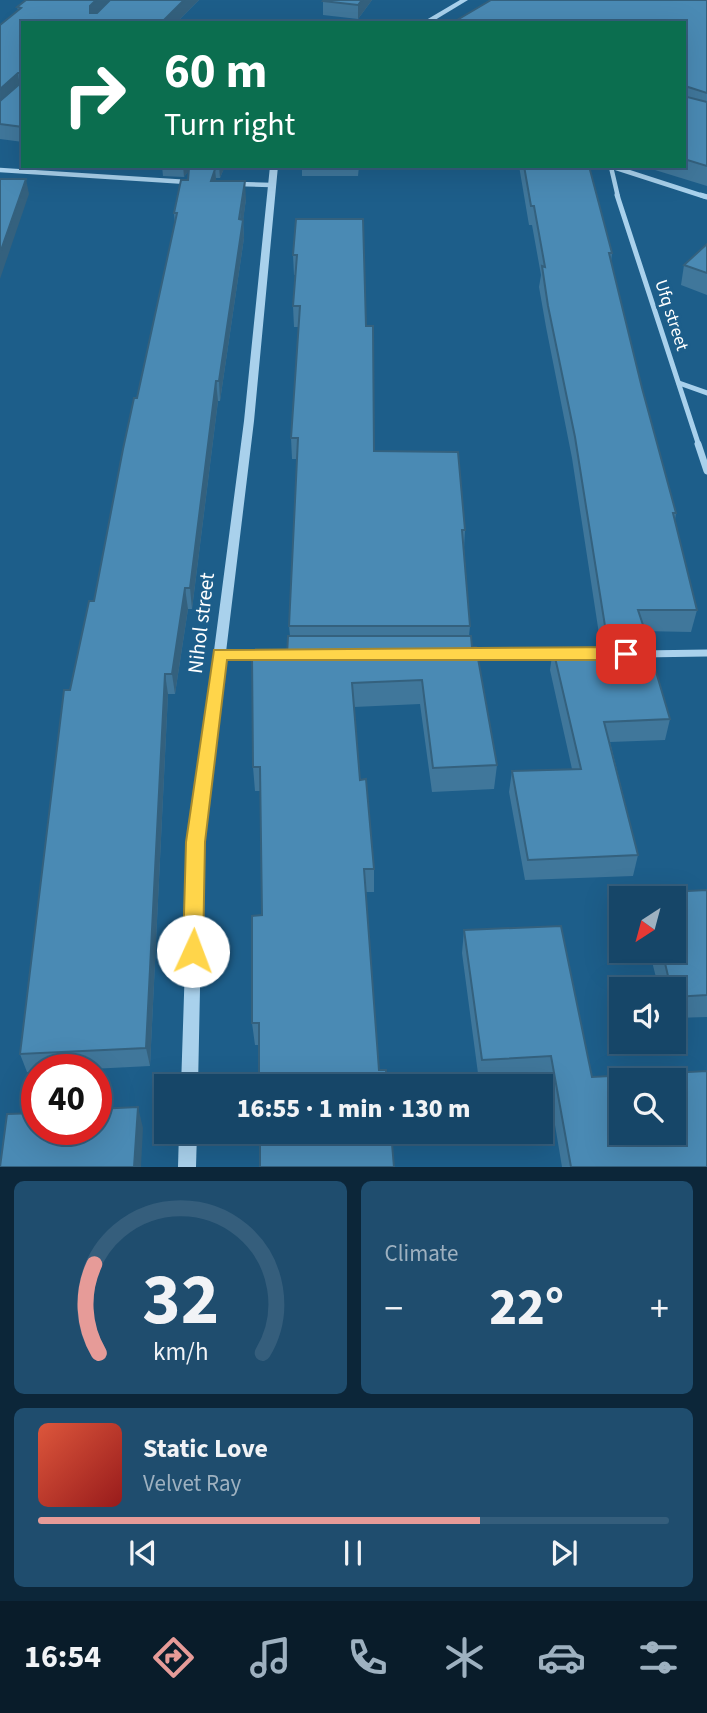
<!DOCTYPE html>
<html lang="en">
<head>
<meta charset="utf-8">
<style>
  :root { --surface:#164668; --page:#1f4d6e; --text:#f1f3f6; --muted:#9eb1c0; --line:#355e7c; --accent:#e69b98 }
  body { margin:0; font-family:"Source Sans 3",sans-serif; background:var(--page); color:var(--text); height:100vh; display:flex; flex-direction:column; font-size:26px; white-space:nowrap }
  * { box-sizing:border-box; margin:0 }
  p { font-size:23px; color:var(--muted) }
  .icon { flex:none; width:38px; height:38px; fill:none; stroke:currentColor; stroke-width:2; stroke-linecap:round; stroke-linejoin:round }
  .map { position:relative; height:1167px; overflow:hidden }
  .sheet { display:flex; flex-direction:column; gap:14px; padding:14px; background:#0c2639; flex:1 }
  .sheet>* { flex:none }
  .banner { position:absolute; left:21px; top:21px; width:665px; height:147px; border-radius:0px; box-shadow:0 7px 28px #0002,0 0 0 2px var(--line); background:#0b6e4f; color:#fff; overflow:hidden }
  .needle { width:46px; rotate:216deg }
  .buttons { position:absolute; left:609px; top:886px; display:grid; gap:14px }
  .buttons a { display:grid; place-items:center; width:77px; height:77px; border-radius:0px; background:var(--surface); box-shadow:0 7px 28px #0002,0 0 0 2px var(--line); font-size:35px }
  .speed { position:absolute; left:21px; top:1054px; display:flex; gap:14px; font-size:35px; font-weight:700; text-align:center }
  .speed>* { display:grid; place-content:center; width:91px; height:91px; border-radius:50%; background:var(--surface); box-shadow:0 7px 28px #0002,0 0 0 2px var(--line); line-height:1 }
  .speed .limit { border:10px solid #d22; background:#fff; color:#111 }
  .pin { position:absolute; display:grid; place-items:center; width:60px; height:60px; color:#fff; margin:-30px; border-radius:14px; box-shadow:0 4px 10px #0006 }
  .me { position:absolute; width:77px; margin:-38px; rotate:2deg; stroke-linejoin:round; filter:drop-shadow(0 0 5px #0008) }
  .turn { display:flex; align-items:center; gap:24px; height:147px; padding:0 28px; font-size:32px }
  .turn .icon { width:91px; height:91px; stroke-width:2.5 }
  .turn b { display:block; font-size:49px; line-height:60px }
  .big { font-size:52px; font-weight:800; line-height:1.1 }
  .sheet .card { flex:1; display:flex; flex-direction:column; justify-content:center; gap:10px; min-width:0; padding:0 24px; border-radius:10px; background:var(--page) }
  .sheet .dial { align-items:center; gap:0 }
  .dial svg { height:182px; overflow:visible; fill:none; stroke:var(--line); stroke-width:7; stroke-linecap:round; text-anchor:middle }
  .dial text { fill:var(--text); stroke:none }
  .song { display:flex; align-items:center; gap:21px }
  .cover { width:84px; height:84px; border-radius:10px; background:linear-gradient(135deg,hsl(10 70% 55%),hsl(0 70% 35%)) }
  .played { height:7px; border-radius:4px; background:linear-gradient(90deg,var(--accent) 70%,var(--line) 70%) }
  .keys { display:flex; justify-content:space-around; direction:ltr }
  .heat { display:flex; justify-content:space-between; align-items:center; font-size:38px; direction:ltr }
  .sheet .tiles { flex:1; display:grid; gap:14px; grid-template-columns:1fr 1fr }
  .card:last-child { grid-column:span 2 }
  .trip { position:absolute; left:154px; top:1074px; width:399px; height:70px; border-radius:0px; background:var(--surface); box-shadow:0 7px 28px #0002,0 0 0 2px var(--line); font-weight:800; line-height:70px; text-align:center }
  .menu { display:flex; height:112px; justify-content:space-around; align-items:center; background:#091c2a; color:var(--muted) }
  .menu .icon { width:49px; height:49px }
  .menu .current { color:var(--accent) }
  .menu b { font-size:32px; color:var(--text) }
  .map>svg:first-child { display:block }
</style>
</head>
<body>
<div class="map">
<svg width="707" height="1167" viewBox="0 0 707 1167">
  <rect width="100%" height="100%" fill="#1d5e8a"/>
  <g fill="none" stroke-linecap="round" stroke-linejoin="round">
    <g stroke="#a9d1ec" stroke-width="4.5">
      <path d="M610,166l96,31"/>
      <path d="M611,167l7,30"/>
      <path d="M0,170l187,12"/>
      <path d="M237,184l34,1"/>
    </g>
    <g stroke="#a9d1ec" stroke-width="5">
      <path d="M617,195l82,251"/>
      <path d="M701,195l6,2"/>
      <path d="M679,383l28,10"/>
    </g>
    <g stroke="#a9d1ec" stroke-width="7">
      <path d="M698,444l9,27"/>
      <path d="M220,654h77"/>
      <path d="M470,654h89"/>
      <path d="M641,654l66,-1"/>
    </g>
    <g fill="#a9d1ec" fill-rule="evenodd">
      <path d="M460,0h8l-38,23h-9z"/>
      <path d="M270,166h8l-24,255 -51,421 -5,245h-17l8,-245 55,-421z"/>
      <path d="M179,1132h18l-1,35h-18z"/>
    </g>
  </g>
  <g fill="#40779b">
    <path d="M199,0l-23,23h-153v119l-23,-3v-114l18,-15 -1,-3z"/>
    <path d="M324,0h48l-14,19 -35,-4v-14z"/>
    <path d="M707,0v186l-65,-20h42v-143z"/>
    <path d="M162,166h63l-5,12h-4v3l30,18 -3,21 1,18 -24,163h-2l-26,208h-4l-13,85h-7l-18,372 -59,3h-54v3h-10l-7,-18 50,-364 24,-89 81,-376 -1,-12 14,-33 1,-10 -5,7 -21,-1z"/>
    <path d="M302,166h57l-1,10h-56z"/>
    <path d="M519,166h70l23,87 -1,9 31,126 34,125 -1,7 22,90 -6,22 -49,-1 -2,7 30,81 -5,21 -55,2 28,113 -5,21 -108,4 -16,-88 3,-21 60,-2 -22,-99 3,-21 48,-2 -29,-189 -26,-131 -7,-40 2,-12 -9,-50h-3z"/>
    <path d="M296,219l70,107 8,125 91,79 -1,18 6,78 -1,10 28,129 -3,24 -62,3 -12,-88 -66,3 6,73 14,89v23h-8l13,178 8,17 -128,-42h-4l-3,-22 10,-108 -2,-124h-5l-2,-24 34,-112 3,-19 -1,-10 8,-167h-5l-1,-21 8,-111h-5l-1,-21 2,-31h-1l-1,-20z"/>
    <path d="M707,244v51l-26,-10 3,-20z"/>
    <path d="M707,890v127l-33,1v-29h-15l-10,-39h25v-52h-28l1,-5z"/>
    <path d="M464,930l128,147 115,90h-145l-15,-90 -68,4 -17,-128z"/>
  </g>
  <g fill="#34617e">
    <path d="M96,0h16l-20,23 -2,-17z"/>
    <path d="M184,0h15l-23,23h-15z"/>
    <path d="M362,0h10l-14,19v-14z"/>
    <path d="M18,73l2,14 -20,19v-17z"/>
    <path d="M183,166h7l1,2 -7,9z"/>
    <path d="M219,166h6l-5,12z"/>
    <path d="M215,169l2,19 -6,-7z"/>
    <path d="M26,179l3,15 -29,85v-26z"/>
    <path d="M245,181l1,18 -3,23v-2l1,18 -24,163 -1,-20z"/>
    <path d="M216,381l2,20 -26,208 -2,-21z"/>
    <path d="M185,588l3,21 -13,85 -3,-20z"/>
    <path d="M165,674l3,20 -18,372 -4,-18z"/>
    <path d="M138,1107l5,21 -2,39h-7z"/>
  </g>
  <g fill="#4a8ab4" stroke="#34617e" stroke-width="2" fill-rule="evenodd">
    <path d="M26,0h70l-6,6v7h7l13,-13h74l-23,23h-138v50h-5l-18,16v-64l21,-17 -4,-1z"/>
    <path d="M324,0h38l-4,5 -35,-4z"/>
    <path d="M491,0h216v93l-19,-6 -3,3 2,7 20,5v64l-23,-7v-136h-232z"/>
    <path d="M23,81v46l-23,-3v-23z"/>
    <path d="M524,166h65l23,87h-3l33,135 34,125h-3l24,97h-59l5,15 -38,1 -30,-189 -27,-131 -6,-40 3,1 -11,-61h-3z"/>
    <path d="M189,168l26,1 -4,12h34l-6,38 4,1 -24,161h-3l-26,207h-5l-13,86h-7l-19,374 -126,6 44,-364h6l19,-89h5l29,-152 11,-51h3l40,-185h-3l7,-33h7z"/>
    <path d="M0,179h26l-26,74z"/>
    <path d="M296,219h67l3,107h7l1,125 84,1 7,78h-3l8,96h-181l9,-188h-7l9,-132h-7l4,-51h-4z"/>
    <path d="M707,244v29l-23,-8z"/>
    <path d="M288,636h183l1,11h4l21,118 -64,3 -11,-88 -70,3 8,97 6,-1 8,90h-10l15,201h7l1,17h-128v-64h-7v-107l10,-1 -2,-148h-7l-1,-111 35,-1z"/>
    <path d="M607,638h39l24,81 -66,3 34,133 -110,5 -16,-89 69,-2 -28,-120 56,-2z"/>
    <path d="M707,890v105l-33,2v-8h-3l-9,-39h12v-52h-26l-1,-5z"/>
    <path d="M561,926l31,151 115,-6v96h-136l-20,-111 -69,4 -18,-130zM621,1080h53v52h-53z"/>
    <path d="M138,1107l-4,60h-134l7,-53 30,-1v16h59v-20z"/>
    <path d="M260,1132h131l3,35h-134z"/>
  </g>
  <path fill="#ffd54a" stroke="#a68a30" stroke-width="2" d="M626,647l8,7 -8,6h-399l-22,182 -2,109 -3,6 -7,3 -7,-3 -3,-6 3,-109 28,-192z"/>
  <g text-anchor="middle" stroke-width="6" stroke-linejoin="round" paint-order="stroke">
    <g font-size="18" fill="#fff" stroke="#1d5e8a">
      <text transform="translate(672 315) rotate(72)" y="6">Ufq street</text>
    </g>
    <g font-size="21" fill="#fff" stroke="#1d5e8a">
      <text transform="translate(201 623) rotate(-83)" y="7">Nihol street</text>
    </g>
  </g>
</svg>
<div class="buttons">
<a><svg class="needle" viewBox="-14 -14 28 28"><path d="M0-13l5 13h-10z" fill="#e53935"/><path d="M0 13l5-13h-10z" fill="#9eb1c0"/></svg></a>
<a><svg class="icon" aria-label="sound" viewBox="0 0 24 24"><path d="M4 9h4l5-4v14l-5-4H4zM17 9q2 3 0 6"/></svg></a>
<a><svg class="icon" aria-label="search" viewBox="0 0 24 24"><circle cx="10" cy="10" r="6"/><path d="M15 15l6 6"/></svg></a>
</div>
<div class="speed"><div class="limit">40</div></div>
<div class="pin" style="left:626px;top:654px;background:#d93025"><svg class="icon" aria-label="arrive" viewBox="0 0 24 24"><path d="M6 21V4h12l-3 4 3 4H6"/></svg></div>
<svg class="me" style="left:193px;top:951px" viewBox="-20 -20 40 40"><circle r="19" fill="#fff"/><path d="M0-13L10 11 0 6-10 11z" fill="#ffd54a"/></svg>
<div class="trip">16:55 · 1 min · 130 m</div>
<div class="banner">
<div class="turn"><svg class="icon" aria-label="right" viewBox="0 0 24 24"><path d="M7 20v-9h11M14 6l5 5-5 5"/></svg><div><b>60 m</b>Turn right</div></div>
</div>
</div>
<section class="sheet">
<div class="tiles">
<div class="card dial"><svg viewBox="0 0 100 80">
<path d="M14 69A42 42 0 1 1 86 69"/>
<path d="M14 69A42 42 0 0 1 12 30" stroke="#e69b98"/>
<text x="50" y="56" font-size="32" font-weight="700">32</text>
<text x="50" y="72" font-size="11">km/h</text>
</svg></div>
<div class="card"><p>Climate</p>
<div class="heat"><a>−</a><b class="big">22°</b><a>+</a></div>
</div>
<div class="card">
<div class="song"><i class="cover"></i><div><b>Static Love</b><p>Velvet Ray</p></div></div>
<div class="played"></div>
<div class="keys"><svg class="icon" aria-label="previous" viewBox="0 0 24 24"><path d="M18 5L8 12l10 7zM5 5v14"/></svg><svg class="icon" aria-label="pause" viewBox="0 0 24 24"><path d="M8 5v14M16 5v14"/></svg><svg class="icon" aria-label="next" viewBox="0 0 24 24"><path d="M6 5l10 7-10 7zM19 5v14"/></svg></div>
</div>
</div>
</section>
<nav class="menu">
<b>16:54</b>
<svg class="icon current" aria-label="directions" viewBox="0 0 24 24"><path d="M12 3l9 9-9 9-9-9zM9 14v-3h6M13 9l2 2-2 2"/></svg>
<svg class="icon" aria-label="music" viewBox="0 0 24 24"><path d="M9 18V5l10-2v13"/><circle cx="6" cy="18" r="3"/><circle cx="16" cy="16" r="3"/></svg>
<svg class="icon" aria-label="phone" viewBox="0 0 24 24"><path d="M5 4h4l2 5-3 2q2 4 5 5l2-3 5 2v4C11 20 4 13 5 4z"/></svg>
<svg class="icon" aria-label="climate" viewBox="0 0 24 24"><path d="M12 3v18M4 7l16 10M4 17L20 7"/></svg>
<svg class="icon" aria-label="car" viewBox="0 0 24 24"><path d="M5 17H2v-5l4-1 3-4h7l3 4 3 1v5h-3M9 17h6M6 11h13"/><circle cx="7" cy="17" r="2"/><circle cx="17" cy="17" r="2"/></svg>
<svg class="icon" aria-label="filters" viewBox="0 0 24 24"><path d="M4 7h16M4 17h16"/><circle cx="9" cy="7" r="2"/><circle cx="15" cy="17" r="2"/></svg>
</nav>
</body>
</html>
